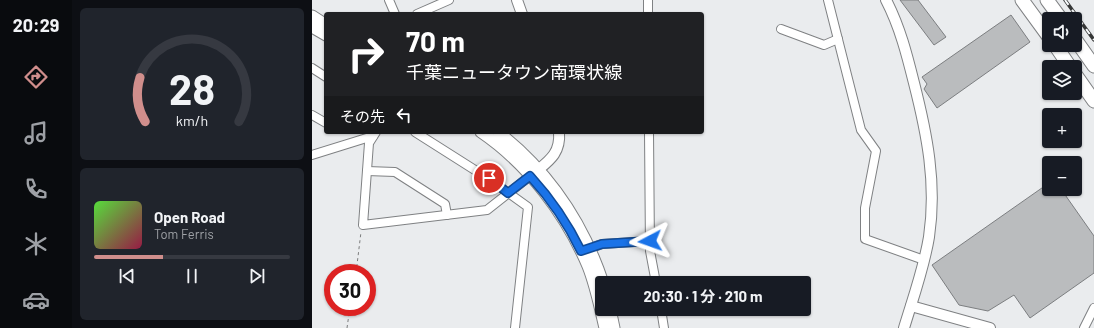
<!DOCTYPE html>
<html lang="ja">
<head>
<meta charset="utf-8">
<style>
  :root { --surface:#171b24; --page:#20242c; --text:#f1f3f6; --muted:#9ea1a6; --line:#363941; --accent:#d08e8c }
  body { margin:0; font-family:Barlow,"Noto Sans JP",sans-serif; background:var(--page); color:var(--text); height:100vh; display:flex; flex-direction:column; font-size:15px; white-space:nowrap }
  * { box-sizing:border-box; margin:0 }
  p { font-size:13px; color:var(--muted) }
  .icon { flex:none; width:22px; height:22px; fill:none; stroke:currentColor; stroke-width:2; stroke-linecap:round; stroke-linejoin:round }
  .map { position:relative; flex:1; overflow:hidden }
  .details { display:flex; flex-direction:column; gap:8px; padding:8px; background:#0d0f14; width:240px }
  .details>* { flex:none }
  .guide { position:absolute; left:12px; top:12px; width:380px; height:122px; border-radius:4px; box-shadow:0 1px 3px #0004; background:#202124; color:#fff; overflow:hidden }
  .tools { position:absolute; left:730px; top:12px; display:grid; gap:8px }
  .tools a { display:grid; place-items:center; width:40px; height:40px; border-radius:4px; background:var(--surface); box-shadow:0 1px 3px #0004; font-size:20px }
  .speed { position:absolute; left:12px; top:264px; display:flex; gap:8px; font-size:20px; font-weight:700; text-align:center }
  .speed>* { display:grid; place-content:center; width:52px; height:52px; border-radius:50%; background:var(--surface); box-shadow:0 1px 3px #0004; line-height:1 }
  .speed .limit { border:6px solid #d22; background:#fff; color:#111 }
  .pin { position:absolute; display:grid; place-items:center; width:34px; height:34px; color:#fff; margin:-17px; border:2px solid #fff; border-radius:50%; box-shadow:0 1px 4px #0007 }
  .me { position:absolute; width:44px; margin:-22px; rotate:266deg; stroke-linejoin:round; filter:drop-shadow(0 0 3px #0008) }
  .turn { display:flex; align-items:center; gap:14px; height:84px; padding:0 16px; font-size:18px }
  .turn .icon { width:52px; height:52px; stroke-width:2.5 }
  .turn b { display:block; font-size:28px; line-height:34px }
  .then { display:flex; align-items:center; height:38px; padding:0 16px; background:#0003; gap:8px; font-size:15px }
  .details .tile { flex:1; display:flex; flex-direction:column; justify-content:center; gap:6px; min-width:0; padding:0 14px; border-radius:6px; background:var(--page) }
  .details .dial { align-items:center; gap:0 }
  .dial svg { height:104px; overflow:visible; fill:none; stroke:var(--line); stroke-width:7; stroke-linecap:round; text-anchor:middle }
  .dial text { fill:var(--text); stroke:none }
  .song { display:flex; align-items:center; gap:12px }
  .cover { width:48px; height:48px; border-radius:6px; background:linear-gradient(135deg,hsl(110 70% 55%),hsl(340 70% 35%)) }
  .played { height:4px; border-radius:2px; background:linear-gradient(90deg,var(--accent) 35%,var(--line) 35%) }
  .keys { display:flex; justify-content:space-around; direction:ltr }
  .trip { position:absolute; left:283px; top:276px; width:216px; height:40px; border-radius:4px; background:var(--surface); box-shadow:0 1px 3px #0004; font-weight:700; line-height:40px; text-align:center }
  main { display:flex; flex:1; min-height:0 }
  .tabs { display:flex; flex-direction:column; width:72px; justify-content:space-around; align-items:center; background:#090b0e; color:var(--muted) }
  .tabs .icon { width:28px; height:28px }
  .tabs .on { color:var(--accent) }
  .tabs b { font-size:18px; color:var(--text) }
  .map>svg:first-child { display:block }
</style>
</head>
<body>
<main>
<nav class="tabs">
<b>20:29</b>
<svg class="icon on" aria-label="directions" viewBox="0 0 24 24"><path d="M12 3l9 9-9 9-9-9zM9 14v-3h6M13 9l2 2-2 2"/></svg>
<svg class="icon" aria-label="music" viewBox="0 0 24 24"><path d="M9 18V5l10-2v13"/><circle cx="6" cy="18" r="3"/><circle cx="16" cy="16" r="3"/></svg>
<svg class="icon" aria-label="phone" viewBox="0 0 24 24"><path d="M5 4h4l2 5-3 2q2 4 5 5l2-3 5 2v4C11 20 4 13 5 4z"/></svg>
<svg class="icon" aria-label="climate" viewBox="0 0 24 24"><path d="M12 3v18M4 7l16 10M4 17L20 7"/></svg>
<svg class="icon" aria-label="car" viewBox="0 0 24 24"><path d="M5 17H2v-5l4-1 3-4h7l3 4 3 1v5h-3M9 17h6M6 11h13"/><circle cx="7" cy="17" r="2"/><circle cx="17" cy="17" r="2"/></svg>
</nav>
<section class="details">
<div class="tile dial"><svg viewBox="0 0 100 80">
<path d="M14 69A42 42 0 1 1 86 69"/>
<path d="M14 69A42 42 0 0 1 10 35" stroke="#d08e8c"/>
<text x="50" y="56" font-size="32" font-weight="700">28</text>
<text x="50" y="72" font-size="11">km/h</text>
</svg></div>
<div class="tile">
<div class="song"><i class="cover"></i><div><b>Open Road</b><p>Tom Ferris</p></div></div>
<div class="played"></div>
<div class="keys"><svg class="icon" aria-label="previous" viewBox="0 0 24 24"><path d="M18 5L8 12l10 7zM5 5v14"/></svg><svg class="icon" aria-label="pause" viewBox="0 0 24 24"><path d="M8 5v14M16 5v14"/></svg><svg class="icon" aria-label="next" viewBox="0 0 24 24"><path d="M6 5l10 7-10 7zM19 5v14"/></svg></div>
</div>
</section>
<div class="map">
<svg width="782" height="328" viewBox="0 0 782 328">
  <rect width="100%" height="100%" fill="#eaecee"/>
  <g fill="#babcbe" stroke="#7c7e80">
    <path d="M588,0h18l28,37 -12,8z"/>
    <path d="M699,15l19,27 -93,66 -13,-19 3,-5 -5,-7z"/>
    <path d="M737,183v6h12l33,47v37l-64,45 -16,-23 -26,16 -29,-6 -27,-40z"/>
  </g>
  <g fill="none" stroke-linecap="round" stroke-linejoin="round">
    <g stroke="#7f8183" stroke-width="10">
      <g id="minor">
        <path d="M77,0l6,14"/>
        <path d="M336,0v14"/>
        <path d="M516,0l33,130 15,21 -11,57v31l59,21"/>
        <path d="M105,14l32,-14"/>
        <path d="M469,29l43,16 14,-6"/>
        <path d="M0,68l14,9"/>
        <path d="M0,115l14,8"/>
        <path d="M64,132l-7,11 -6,82 124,-15 43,-34"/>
        <path d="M103,132l74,47 39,28 -13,121"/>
        <path d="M337,132l1,119 6,32"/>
        <path d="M0,155l61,-19"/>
        <path d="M55,171l28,1 50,32 2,11"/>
        <path d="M273,250l17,-6 48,-3"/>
        <path d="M349,309l3,19"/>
        <path d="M772,328l10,-20"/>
      </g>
    </g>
    <g stroke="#7f8183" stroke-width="12">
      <g id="tertiary">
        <path d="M205,0l5,14"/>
        <path d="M574,0c14,27 21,55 28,83 13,51 23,101 15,154 -5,31 -16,61 -25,91"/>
        <path d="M220,175c15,-13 29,-20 27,-43"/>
        <path d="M599,306l79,22"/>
      </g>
    </g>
    <g stroke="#7f8183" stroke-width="13">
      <g id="secondary">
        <path d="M0,16l14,9"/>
        <path d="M0,27l14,8"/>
        <path d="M169,132c47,32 85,82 107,134 8,20 12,41 17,62"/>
        <path d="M186,132c50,39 85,91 105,151"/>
        <path d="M298,309l4,19"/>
      </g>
    </g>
    <g stroke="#7f8183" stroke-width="15">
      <g id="trunk">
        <path d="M710,0l27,37"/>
        <path d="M735,0l14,19"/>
        <path d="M763,39l19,27"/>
        <path d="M743,45l15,22"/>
        <path d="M763,74l19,27"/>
      </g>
    </g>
    <g stroke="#7b7c7d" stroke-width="1" stroke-dasharray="3 3" stroke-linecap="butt">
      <path d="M44,273l5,-41"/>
      <path d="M35,328l3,-21"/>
    </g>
    <use href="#minor" stroke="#fff" stroke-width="8"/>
    <use href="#tertiary" stroke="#fff" stroke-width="10"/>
    <use href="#secondary" stroke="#fff" stroke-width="11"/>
    <use href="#trunk" stroke="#fff" stroke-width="13"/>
    <g stroke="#363737" stroke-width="3.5">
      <path id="rail" d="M753,0l29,40"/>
    </g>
    <use href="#rail" stroke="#f7fafc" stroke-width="2" stroke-dasharray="6" stroke-linecap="butt"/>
  </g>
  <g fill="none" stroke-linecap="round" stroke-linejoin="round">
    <g stroke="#114b97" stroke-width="10">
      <path id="route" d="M177,178l19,15 22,-17c21,23 38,48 51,75l21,-7 48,-3"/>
    </g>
    <use href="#route" stroke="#1a73e8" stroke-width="7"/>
  </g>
</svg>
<div class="tools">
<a><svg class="icon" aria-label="sound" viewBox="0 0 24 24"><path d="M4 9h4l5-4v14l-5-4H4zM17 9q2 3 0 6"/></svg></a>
<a><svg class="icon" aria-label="layers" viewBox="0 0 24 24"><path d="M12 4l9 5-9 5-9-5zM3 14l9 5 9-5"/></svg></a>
<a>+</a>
<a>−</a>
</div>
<div class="speed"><div class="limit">30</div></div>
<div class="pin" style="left:177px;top:178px;background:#d93025"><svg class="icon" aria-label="arrive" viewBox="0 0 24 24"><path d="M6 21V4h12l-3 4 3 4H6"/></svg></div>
<svg class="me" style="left:338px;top:241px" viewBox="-20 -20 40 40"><path d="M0-17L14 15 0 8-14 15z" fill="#1a73e8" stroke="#fff" stroke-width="4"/></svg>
<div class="trip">20:30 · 1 分 · 210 m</div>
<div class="guide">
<div class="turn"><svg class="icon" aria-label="right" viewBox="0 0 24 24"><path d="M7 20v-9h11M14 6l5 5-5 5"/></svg><div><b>70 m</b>千葉ニュータウン南環状線</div></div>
<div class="then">その先<svg class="icon" aria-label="left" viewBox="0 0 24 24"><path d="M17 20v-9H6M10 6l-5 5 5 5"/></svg></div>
</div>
</div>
</main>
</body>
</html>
